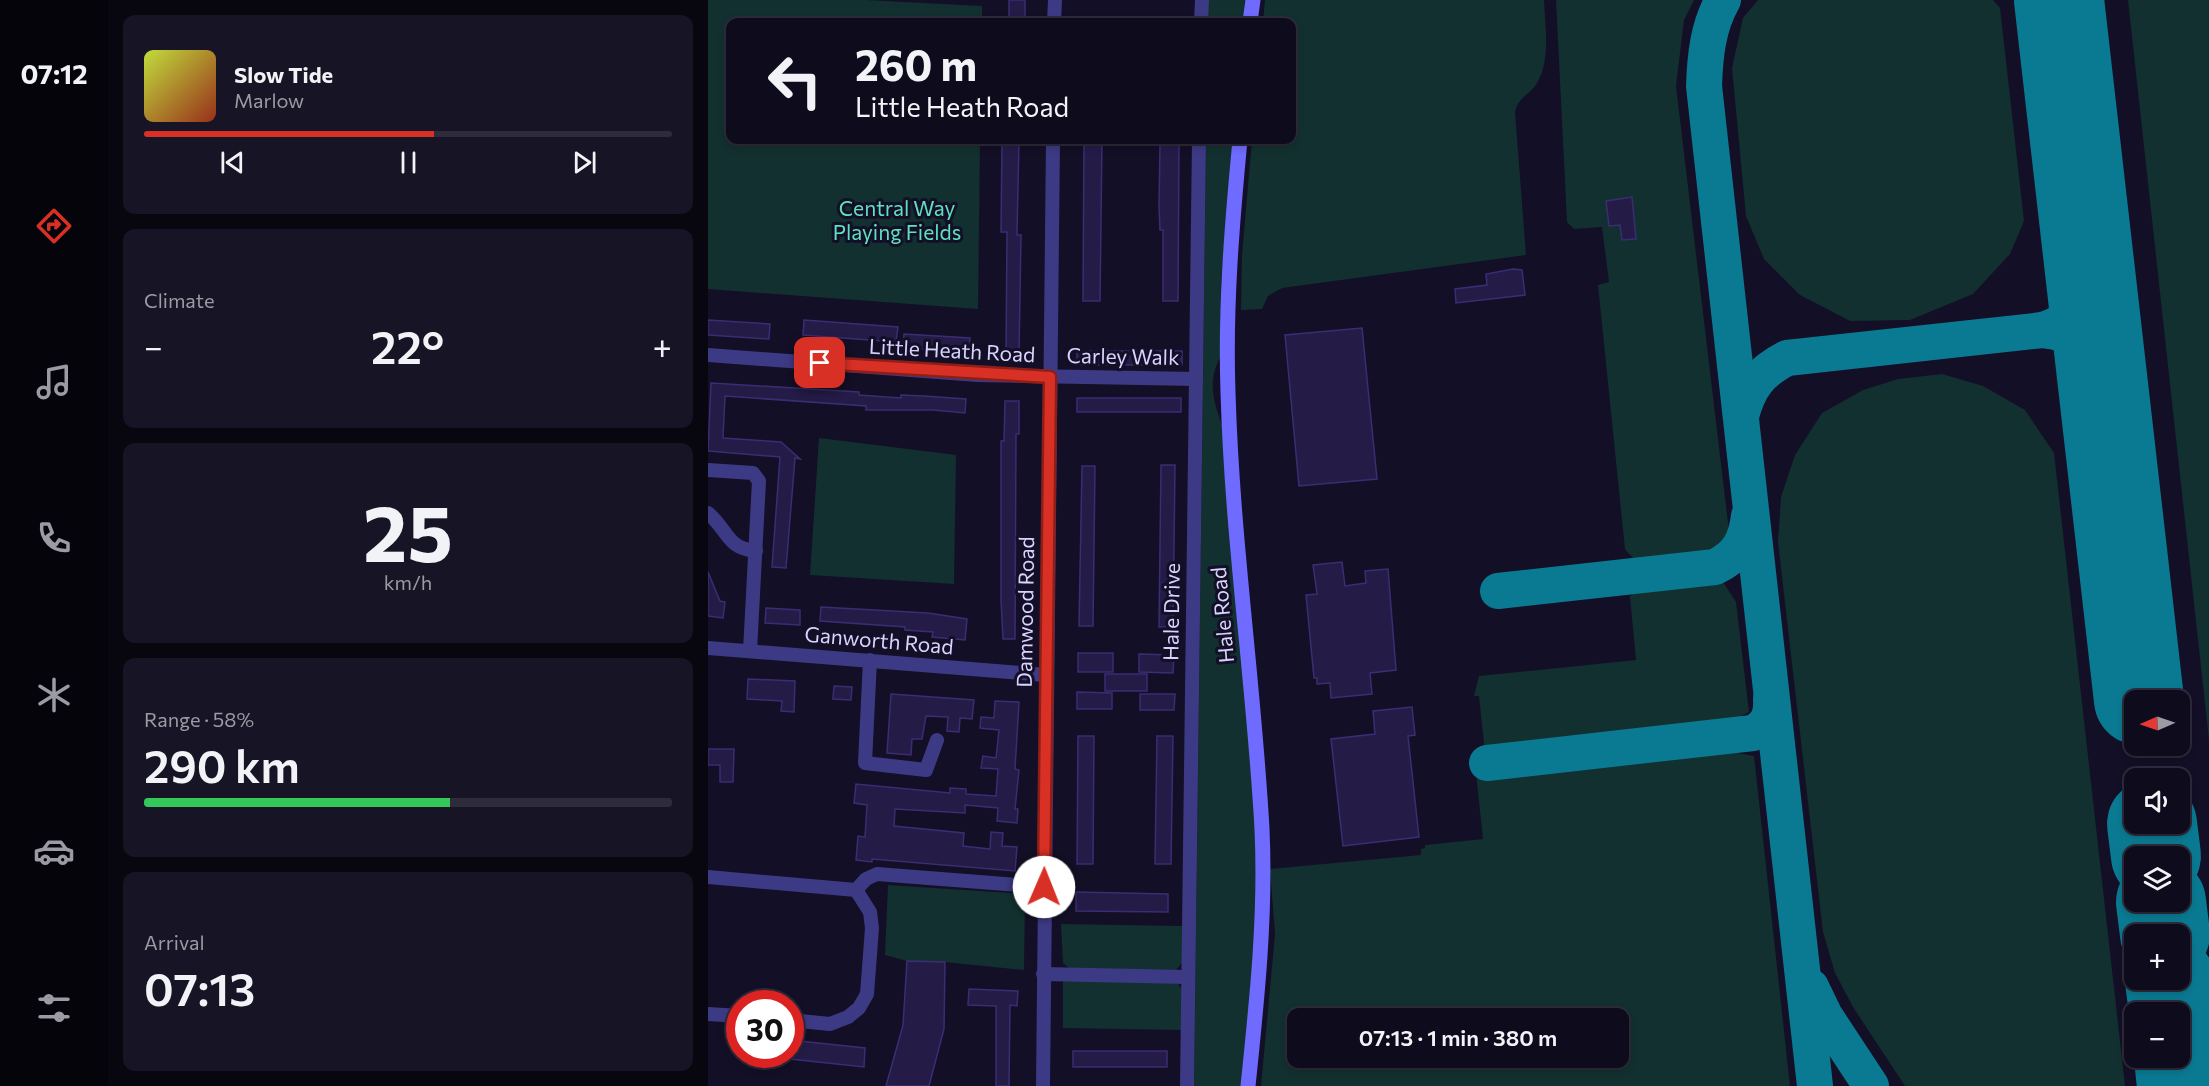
<!DOCTYPE html>
<html lang="en">
<head>
<meta charset="utf-8">
<style>
  :root { --surface:#0e0b1c; --page:#171425; --text:#f1f3f6; --muted:#9b9ba3; --line:#2e2b3b; --accent:#d93025 }
  body { margin:0; font-family:Commissioner,sans-serif; background:var(--page); color:var(--text); height:100vh; display:flex; flex-direction:column; font-size:22px; white-space:nowrap }
  * { box-sizing:border-box; margin:0 }
  p { font-size:20px; color:var(--muted) }
  .icon { flex:none; width:33px; height:33px; fill:none; stroke:currentColor; stroke-width:2; stroke-linecap:round; stroke-linejoin:round }
  .map { position:relative; flex:1; overflow:hidden }
  .sheet { display:flex; flex-direction:column; gap:15px; padding:15px; background:#08060f; width:600px }
  .sheet>* { flex:none }
  .hud { position:absolute; left:18px; top:18px; width:570px; height:126px; border-radius:12px; box-shadow:0 3px 9px #0003,0 0 0 2px var(--line); background:#0e0b1c; color:var(--text); overflow:hidden }
  .needle { width:39px; rotate:268deg }
  .fabs { position:absolute; left:1416px; top:690px; display:grid; gap:12px }
  .fabs a { display:grid; place-items:center; width:66px; height:66px; border-radius:12px; background:var(--surface); box-shadow:0 3px 9px #0003,0 0 0 2px var(--line); font-size:30px }
  .speed { position:absolute; left:18px; top:990px; display:flex; gap:12px; font-size:30px; font-weight:700; text-align:center }
  .speed>* { display:grid; place-content:center; width:78px; height:78px; border-radius:50%; background:var(--surface); box-shadow:0 3px 9px #0003,0 0 0 2px var(--line); line-height:1 }
  .speed .limit { border:9px solid #d22; background:#fff; color:#111 }
  .pin { position:absolute; display:grid; place-items:center; width:51px; height:51px; color:#fff; margin:-26px; border-radius:12px; box-shadow:0 3px 9px #0006 }
  .me { position:absolute; width:66px; margin:-33px; rotate:1deg; stroke-linejoin:round; filter:drop-shadow(0 0 4px #0008) }
  .turn { display:flex; align-items:center; gap:21px; height:126px; padding:0 30px; font-size:27px }
  .turn .icon { width:78px; height:78px; stroke-width:2.5 }
  .turn b { display:block; font-size:42px; line-height:51px }
  .big { font-size:45px; font-weight:600; line-height:1.1 }
  .sheet .widget { flex:1; display:flex; flex-direction:column; justify-content:center; gap:9px; min-width:0; padding:0 21px; border-radius:12px; background:var(--page) }
  .sheet .dial { align-items:center; gap:0 }
  .dial b { font-size:78px; line-height:1 }
  .song { display:flex; align-items:center; gap:18px }
  .cover { width:72px; height:72px; border-radius:9px; background:linear-gradient(135deg,hsl(70 70% 55%),hsl(10 70% 35%)) }
  .played { height:6px; border-radius:3px; background:linear-gradient(90deg,var(--accent) 55%,var(--line) 55%) }
  .keys { display:flex; justify-content:space-around; direction:ltr }
  .heat { display:flex; justify-content:space-between; align-items:center; font-size:33px; direction:ltr }
  .charge { height:9px; border-radius:4px; background:linear-gradient(90deg,#34c759 58%,var(--line) 0) }
  .trip { position:absolute; left:579px; top:1008px; width:342px; height:60px; border-radius:12px; background:var(--surface); box-shadow:0 3px 9px #0003,0 0 0 2px var(--line); font-weight:600; line-height:60px; text-align:center }
  main { display:flex; flex:1; min-height:0 }
  .tab-bar { display:flex; flex-direction:column; width:108px; justify-content:space-around; align-items:center; background:#06040b; color:var(--muted) }
  .tab-bar .icon { width:42px; height:42px }
  .tab-bar .current { color:var(--accent) }
  .tab-bar b { font-size:27px; color:var(--text) }
  .map>svg:first-child { display:block }
</style>
</head>
<body>
<main>
<nav class="tab-bar">
<b>07:12</b>
<svg class="icon current" aria-label="directions" viewBox="0 0 24 24"><path d="M12 3l9 9-9 9-9-9zM9 14v-3h6M13 9l2 2-2 2"/></svg>
<svg class="icon" aria-label="music" viewBox="0 0 24 24"><path d="M9 18V5l10-2v13"/><circle cx="6" cy="18" r="3"/><circle cx="16" cy="16" r="3"/></svg>
<svg class="icon" aria-label="phone" viewBox="0 0 24 24"><path d="M5 4h4l2 5-3 2q2 4 5 5l2-3 5 2v4C11 20 4 13 5 4z"/></svg>
<svg class="icon" aria-label="climate" viewBox="0 0 24 24"><path d="M12 3v18M4 7l16 10M4 17L20 7"/></svg>
<svg class="icon" aria-label="car" viewBox="0 0 24 24"><path d="M5 17H2v-5l4-1 3-4h7l3 4 3 1v5h-3M9 17h6M6 11h13"/><circle cx="7" cy="17" r="2"/><circle cx="17" cy="17" r="2"/></svg>
<svg class="icon" aria-label="filters" viewBox="0 0 24 24"><path d="M4 7h16M4 17h16"/><circle cx="9" cy="7" r="2"/><circle cx="15" cy="17" r="2"/></svg>
</nav>
<section class="sheet">
<div class="widget">
<div class="song"><i class="cover"></i><div><b>Slow Tide</b><p>Marlow</p></div></div>
<div class="played"></div>
<div class="keys"><svg class="icon" aria-label="previous" viewBox="0 0 24 24"><path d="M18 5L8 12l10 7zM5 5v14"/></svg><svg class="icon" aria-label="pause" viewBox="0 0 24 24"><path d="M8 5v14M16 5v14"/></svg><svg class="icon" aria-label="next" viewBox="0 0 24 24"><path d="M6 5l10 7-10 7zM19 5v14"/></svg></div>
</div>
<div class="widget"><p>Climate</p>
<div class="heat"><a>−</a><b class="big">22°</b><a>+</a></div>
</div>
<div class="widget dial"><b>25</b><p>km/h</p></div>
<div class="widget"><p>Range · 58%</p><b class="big">290 km</b><div class="charge"></div></div>
<div class="widget"><p>Arrival</p><b class="big">07:13</b></div>
</section>
<div class="map">
<svg width="1501" height="1086" viewBox="0 0 1501 1086">
  <rect width="100%" height="100%" fill="#130f26"/>
  <g fill="#12302f" fill-rule="evenodd">
    <path d="M0,0h158l116,6v16h-252v118h250l-2,169 -270,-20z"/>
    <path d="M500,0h38l-2,22h-37z"/>
    <path d="M557,0h279c1,26 7,60 -7,83 -7,12 -19,14 -22,29l11,143 -244,33 -14,8 -6,13 -21,1 1,-55 10,-115h40v-118h-29z"/>
    <path d="M848,0h138l-10,20 -8,66 53,445c-4,9 -7,17 -16,22 -15,10 -48,12 -65,11 -10,-1 -17,-7 -23,-15l-27,-264 11,-3 -7,-55 -28,2 -7,-7z"/>
    <path d="M1050,0h235l7,8 24,213 -14,33 -37,40 -63,26 -60,1 -50,-26 -36,-36 -18,-43 -14,-148 11,-50z"/>
    <path d="M1420,0h81v740z"/>
    <path d="M498,140h27l-12,143 -1,75c-14,25 -5,48 4,72l32,405v80l-13,171h-49z"/>
    <path d="M1234,374l41,12 42,24 29,43 71,633h-220l-52,-79 -18,-34 -12,-41 -45,-390 3,-45 14,-42 27,-42 41,-23 35,-11z"/>
    <path d="M111,438l137,17 -2,129 -144,-9z"/>
    <path d="M1005,579l10,3 13,20 13,110 -22,11 -29,6 -213,24 -6,-57h-5l5,-20 157,-16 -6,-63c12,-18 63,-17 83,-18z"/>
    <path d="M982,751l42,1 22,4 36,330h-529l14,-152 -5,-65 151,-14v-6l4,-1v-3l58,-6 -7,-66zM910,1018v40h-320v-40z"/>
    <path d="M180,885l137,9 -1,76 -79,-8 -38,-1 -22,-6z"/>
    <path d="M353,924l121,2v37l-6,7 -107,-2 -6,-5z"/>
    <path d="M355,981l114,1 5,8 -1,40 -118,-2z"/>
  </g>
  <g fill="none" stroke-linecap="round" stroke-linejoin="round">
    <g stroke="#0a7a92" stroke-width="36">
      <path d="M1015,0c-15,26 -18,56 -19,86l111,1000"/>
      <path d="M1335,330c29,-10 48,-27 47,-60"/>
      <path d="M1033,416c8,-30 19,-44 46,-58l256,-28c37,4 50,17 60,52"/>
      <path d="M790,591l217,-24c23,-11 31,-26 34,-51"/>
      <path d="M779,763l266,-30c15,-8 19,-18 18,-34"/>
      <path d="M1103,987l14,29 46,70"/>
    </g>
    <g stroke="#0a7a92" stroke-width="90">
      <path d="M1351,0l80,700"/>
      <path d="M1444,824l4,32"/>
      <path d="M1453,902l4,32"/>
      <path d="M1462,980l4,32"/>
      <path d="M1471,1058l3,28"/>
    </g>
  </g>
  <g fill="#241b47" stroke="#3b2d73" stroke-width="1.5">
    <rect x="301" y="0" width="16" height="22"/>
    <path d="M294,140h17l-2,95h4l-2,119h-13l1,-122h-6z"/>
    <path d="M376,140h18l-2,161h-17z"/>
    <path d="M471,144l-1,157h-15v-71h-3l-1,-23 1,-62z"/>
    <path d="M924,197l4,42 -14,1 -2,-15 -11,1 -3,-25z"/>
    <path d="M805,269l9,1 3,25 -69,8 -1,-14 32,-4 -1,-11z"/>
    <path d="M0,320l62,4 -1,15 -61,-4z"/>
    <path d="M96,320l94,7 -2,15 -93,-7z"/>
    <path d="M654,328l15,151 -78,7 -14,-151z"/>
    <path d="M196,334l66,4 -1,14 -66,-4z"/>
    <rect x="369" y="351" width="105" height="14"/>
    <path d="M3,383l148,9v3l42,3v-3l23,1 42,3 -1,14 -32,-3h-67v-4l-141,-10 -2,42 58,4 19,17 -5,-1 -9,110 -14,-1 8,-110 -72,-6z"/>
    <rect x="369" y="398" width="104" height="14"/>
    <path d="M297,401h14v33h-3l-1,205h-12l-2,-39v-159h3z"/>
    <path d="M453,465h14l-2,162h-14z"/>
    <path d="M374,466h13l-2,160h-14z"/>
    <path d="M634,562l3,24 21,-3 -1,-12 23,-2 8,101 -26,3 2,21 -41,4 -1,-15 -13,1v-6h-3l-8,-83 11,-1 -4,-29z"/>
    <path d="M0,572l12,29 5,1 -2,16 -15,-2z"/>
    <path d="M113,607l107,6 39,6 -2,21 -33,-3 1,-5 -28,-2v-3l-85,-6z"/>
    <path d="M58,608l34,2v15l-35,-2z"/>
    <rect x="370" y="653" width="35" height="19"/>
    <path d="M431,654l35,1 -1,18 -34,-1z"/>
    <rect x="397" y="674" width="42" height="17"/>
    <path d="M40,679l47,2 -1,31 -13,-1 1,-10 -35,-2z"/>
    <path d="M126,686l18,1 -1,13 -18,-1z"/>
    <path d="M369,692l35,1v16h-35z"/>
    <path d="M183,694l83,6 -2,19 -12,-1 -1,14 -12,-1 1,-14 -22,-1 -4,23h-10l-1,16 -24,-2z"/>
    <path d="M432,694h35l-1,16h-34z"/>
    <path d="M287,701l24,1 -4,67 4,1 -4,39h3l-1,14 -20,-2 1,-13 -33,-3v8l-70,-4 -1,17 70,7 -1,13 27,3 1,-17 12,1 -1,13 15,1 -2,24 -143,-12v3l-16,-2 2,-24 7,1 2,-32 -13,-2 2,-19 94,9v-5l16,1v5l30,2 2,-27 -17,-1 2,-12 13,2 3,-28 -19,-2 1,-11 13,1z"/>
    <path d="M704,707l3,28 -7,1 11,101 -76,9 -12,-107 44,-5 -2,-23z"/>
    <path d="M370,736h16l-1,128h-16z"/>
    <path d="M449,736h16l-2,128h-16z"/>
    <path d="M0,749h26l-1,33h-13v-17h-12z"/>
    <path d="M368,892l92,2v18l-92,-1z"/>
    <path d="M199,961l38,1 -1,67 -15,57h-43l17,-61z"/>
    <path d="M261,989l49,2 -1,15 -7,-1 -1,81h-13v-80l-28,-1z"/>
    <path d="M82,1040l75,8 -1,19 -74,-8z"/>
    <rect x="365" y="1051" width="94" height="16"/>
  </g>
  <g fill="none" stroke-linecap="round" stroke-linejoin="round">
    <g stroke="#3d3a85" stroke-width="14">
      <path d="M346,22l1,-22"/>
      <path d="M493,22l1,-22"/>
      <path d="M0,355l270,20 218,4"/>
      <path d="M0,470l45,3 6,8 -9,170"/>
      <path d="M0,513c21,18 18,35 48,38"/>
      <path d="M0,648l338,27"/>
      <path d="M162,660l-5,103 61,7 11,-30"/>
      <path d="M0,877l148,13 14,22 2,16 -5,66 -8,14 -11,9 -18,7 -40,-4"/>
      <path d="M148,890l10,-11 11,-5 167,13"/>
      <path d="M335,974l145,3"/>
      <path d="M0,1014l32,2"/>
      <path d="M335,1086l10,-946"/>
      <path d="M479,1086l12,-946"/>
    </g>
    <g stroke="#6f6bff" stroke-width="15">
      <path d="M542,22l3,-22"/>
      <path d="M532,140c-8,84 -15,167 -12,252 4,146 26,291 34,437 4,86 -5,171 -14,257"/>
    </g>
  </g>
  <g fill="none" stroke-linecap="round" stroke-linejoin="round">
    <g stroke="#8d1f18" stroke-width="15">
      <path id="route" d="M112,363l230,14 -6,510"/>
    </g>
    <use href="#route" stroke="#d93025" stroke-width="10"/>
  </g>
  <g text-anchor="middle" stroke-width="6" stroke-linejoin="round" paint-order="stroke">
    <g font-size="21" fill="#5fe0c0" stroke="#130f26">
      <text x="189" y="216">Central Way<tspan x="189" dy="24">Playing Fields</tspan></text>
    </g>
    <g font-size="21" fill="#d9d4ff" stroke="#130f26">
      <text transform="translate(244 351) rotate(3)" y="7">Little Heath Road</text>
      <text transform="translate(415 357) rotate(1)" y="7">Carley Walk</text>
      <text transform="translate(318 612) rotate(-89)" y="7">Damwood Road</text>
      <text transform="translate(464 612) rotate(-89)" y="7">Hale Drive</text>
      <text transform="translate(515 615) rotate(-95)" y="7">Hale Road</text>
      <text transform="translate(171 641) rotate(5)" y="7">Ganworth Road</text>
    </g>
  </g>
</svg>
<div class="fabs">
<a><svg class="needle" viewBox="-14 -14 28 28"><path d="M0-13l5 13h-10z" fill="#e53935"/><path d="M0 13l5-13h-10z" fill="#9b9ba3"/></svg></a>
<a><svg class="icon" aria-label="sound" viewBox="0 0 24 24"><path d="M4 9h4l5-4v14l-5-4H4zM17 9q2 3 0 6"/></svg></a>
<a><svg class="icon" aria-label="layers" viewBox="0 0 24 24"><path d="M12 4l9 5-9 5-9-5zM3 14l9 5 9-5"/></svg></a>
<a>+</a>
<a>−</a>
</div>
<div class="speed"><div class="limit">30</div></div>
<div class="pin" style="left:112px;top:363px;background:#d93025"><svg class="icon" aria-label="arrive" viewBox="0 0 24 24"><path d="M6 21V4h12l-3 4 3 4H6"/></svg></div>
<svg class="me" style="left:336px;top:887px" viewBox="-20 -20 40 40"><circle r="19" fill="#fff"/><path d="M0-13L10 11 0 6-10 11z" fill="#d93025"/></svg>
<div class="trip">07:13 · 1 min · 380 m</div>
<div class="hud">
<div class="turn"><svg class="icon" aria-label="left" viewBox="0 0 24 24"><path d="M17 20v-9H6M10 6l-5 5 5 5"/></svg><div><b>260 m</b>Little Heath Road</div></div>
</div>
</div>
</main>
</body>
</html>
